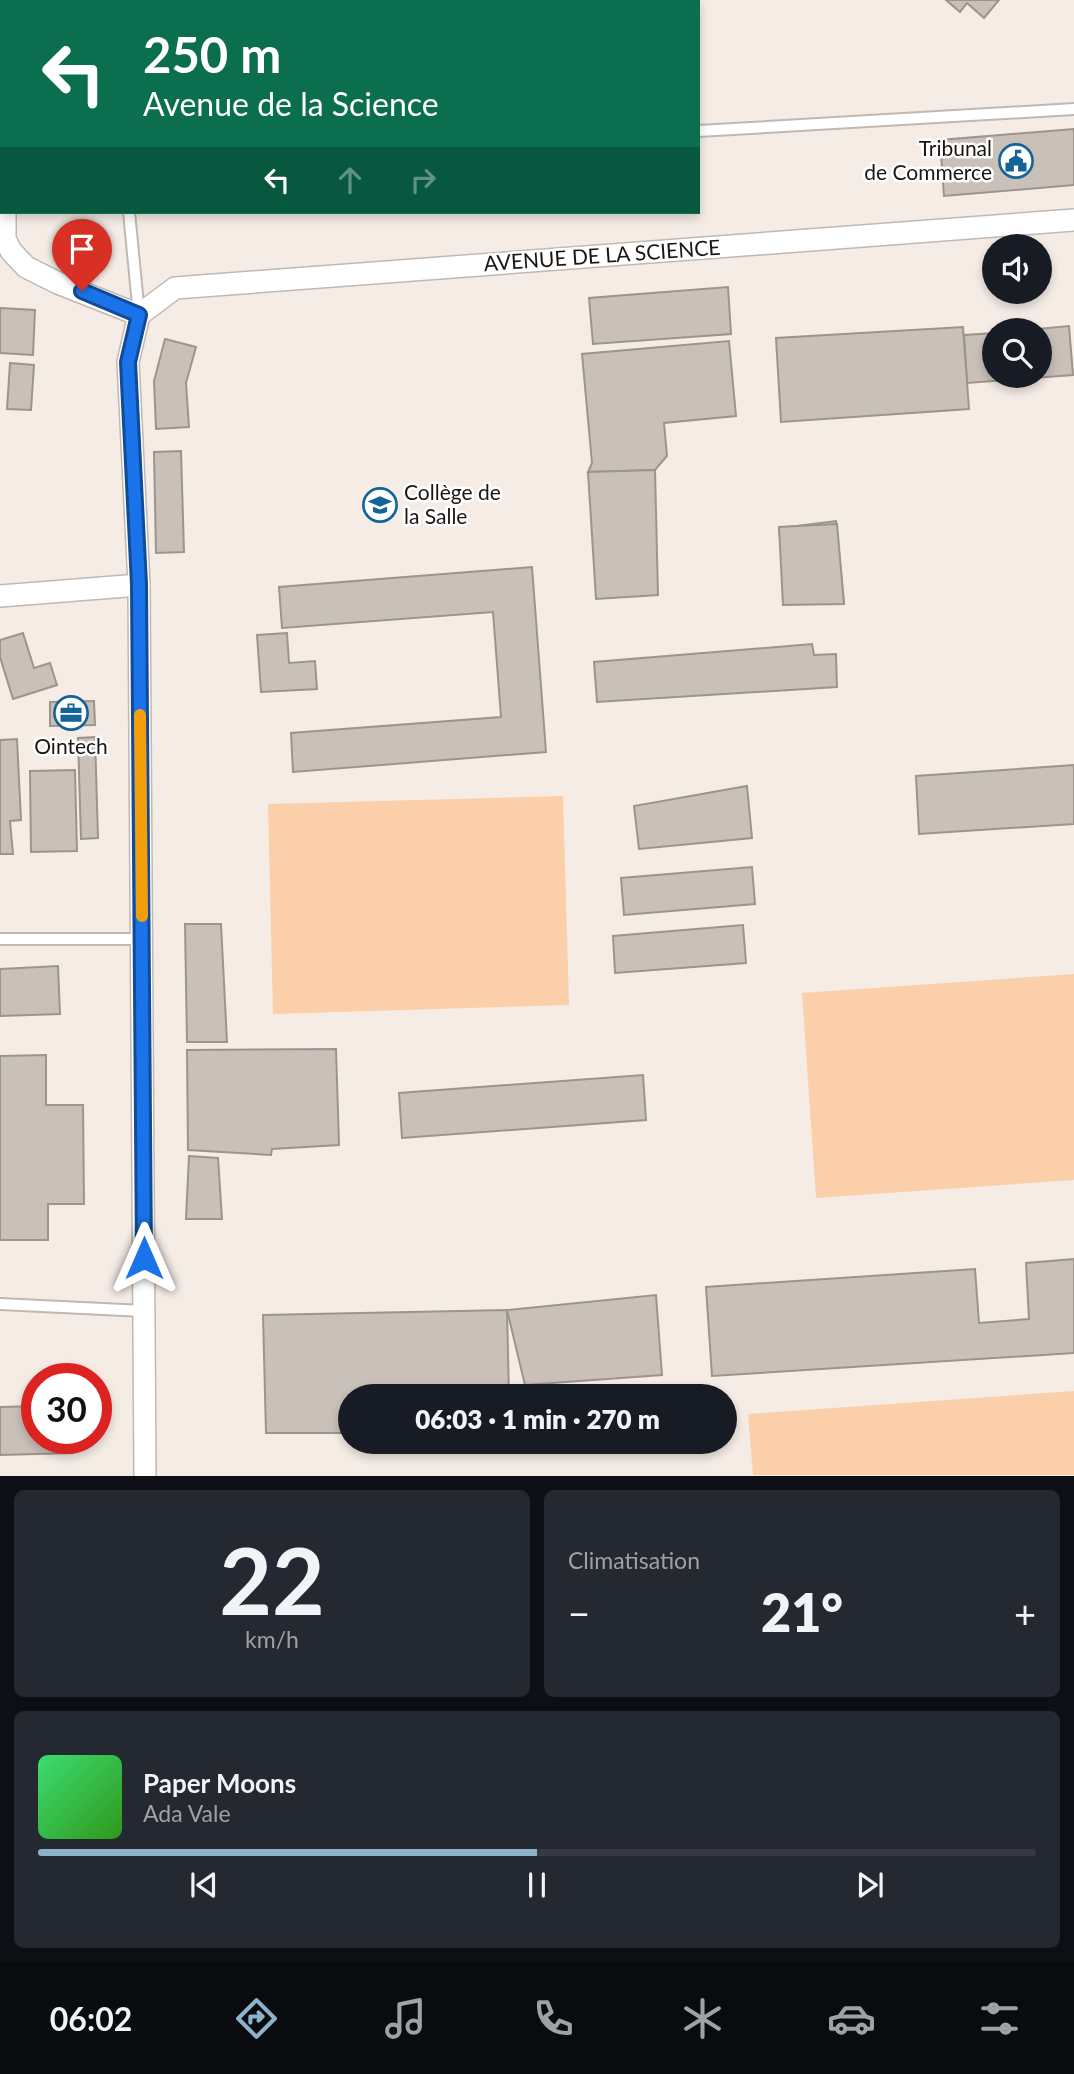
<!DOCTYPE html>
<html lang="fr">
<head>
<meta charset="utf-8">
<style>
  :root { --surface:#171b24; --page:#242831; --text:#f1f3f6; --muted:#9ea1a6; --line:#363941; --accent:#8db3cb }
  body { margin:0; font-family:Lato,sans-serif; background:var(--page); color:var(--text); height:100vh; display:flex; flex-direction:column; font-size:26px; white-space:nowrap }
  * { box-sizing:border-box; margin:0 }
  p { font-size:23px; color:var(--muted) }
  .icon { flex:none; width:38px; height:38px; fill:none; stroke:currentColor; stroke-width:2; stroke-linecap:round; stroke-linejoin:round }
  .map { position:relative; height:1476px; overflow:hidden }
  .panel { display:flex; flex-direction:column; gap:14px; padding:14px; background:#0d0f14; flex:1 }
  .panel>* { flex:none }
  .hud { position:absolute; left:0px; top:0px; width:700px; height:214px; box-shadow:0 4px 10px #0003; background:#0b6e4f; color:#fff; overflow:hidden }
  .controls { position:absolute; left:982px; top:234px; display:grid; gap:14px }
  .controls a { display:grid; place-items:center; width:70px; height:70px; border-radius:50%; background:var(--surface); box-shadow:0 4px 10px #0003; font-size:35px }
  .speed { position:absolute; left:21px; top:1363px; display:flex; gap:14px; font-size:35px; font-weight:700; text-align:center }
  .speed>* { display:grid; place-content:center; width:91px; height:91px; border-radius:50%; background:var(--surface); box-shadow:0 4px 10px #0003; line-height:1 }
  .speed .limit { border:10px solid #d22; background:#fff; color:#111 }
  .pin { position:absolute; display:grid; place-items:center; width:60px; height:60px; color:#fff; margin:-72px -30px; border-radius:50% 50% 50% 0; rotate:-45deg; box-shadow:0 0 7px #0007 }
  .pin .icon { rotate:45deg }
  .me { position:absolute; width:77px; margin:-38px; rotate:0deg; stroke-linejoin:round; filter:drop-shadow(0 0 5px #0008) }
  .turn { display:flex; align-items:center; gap:24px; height:147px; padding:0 28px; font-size:32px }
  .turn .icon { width:91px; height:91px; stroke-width:2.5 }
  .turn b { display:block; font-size:49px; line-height:60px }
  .lanes { display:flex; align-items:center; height:66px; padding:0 28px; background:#0003; justify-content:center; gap:35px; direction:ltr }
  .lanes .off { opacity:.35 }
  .big { font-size:52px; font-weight:800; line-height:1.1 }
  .panel .widget { flex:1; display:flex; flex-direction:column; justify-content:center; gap:10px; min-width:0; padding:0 24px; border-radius:10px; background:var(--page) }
  .panel .dial { align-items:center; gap:0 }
  .dial b { font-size:91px; line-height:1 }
  .song { display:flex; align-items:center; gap:21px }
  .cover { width:84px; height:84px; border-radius:10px; background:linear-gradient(135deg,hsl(140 70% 55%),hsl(110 70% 35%)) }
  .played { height:7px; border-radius:4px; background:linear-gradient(90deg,var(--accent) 50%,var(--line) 50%) }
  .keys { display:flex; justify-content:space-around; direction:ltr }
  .heat { display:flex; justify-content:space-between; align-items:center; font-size:38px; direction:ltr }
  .panel .tiles { flex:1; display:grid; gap:14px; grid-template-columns:1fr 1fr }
  .widget:last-child { grid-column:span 2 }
  .trip { position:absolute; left:338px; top:1384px; width:399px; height:70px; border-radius:35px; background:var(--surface); box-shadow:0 4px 10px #0003; font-weight:800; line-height:70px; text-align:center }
  .tabs { display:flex; height:112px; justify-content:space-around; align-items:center; background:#090b0e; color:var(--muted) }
  .tabs .icon { width:49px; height:49px }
  .tabs .active { color:var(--accent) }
  .tabs b { font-size:32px; color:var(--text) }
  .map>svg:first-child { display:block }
</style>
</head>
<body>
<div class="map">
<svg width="1074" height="1476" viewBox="0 0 1074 1476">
  <rect width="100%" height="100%" fill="#f5ece5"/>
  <g fill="#fbcfa9">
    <path d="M563,796l6,209 -296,9 -5,-210z"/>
    <path d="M1074,974v206l-258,18 -14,-205z"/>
    <path d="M1074,1391v84h-321l-5,-61z"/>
  </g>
  <g fill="#c9c0b9" stroke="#9c948d" stroke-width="2">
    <rect x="50" y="0" width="51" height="2"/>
    <path d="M946,0h53l-15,18 -17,-15 -7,9z"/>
    <path d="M1074,129v56l-130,11 -4,-56z"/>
    <path d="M728,287l3,47 -138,10 -4,-46z"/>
    <path d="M0,308l35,2 -2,45 -33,-2z"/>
    <path d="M1069,326l4,49 -106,8 -3,-48 30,-2v43h46v-45h-25z"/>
    <path d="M963,327l6,82 -188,13 -5,-84z"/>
    <path d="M165,339l31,8 -10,36 3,44 -33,2 -2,-48z"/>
    <path d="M729,341l7,75 -72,7 3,33 -12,14 -67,2 4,-9 -10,-109z"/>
    <path d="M10,363l24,2 -3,45 -24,-1z"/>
    <path d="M181,451l3,101 -28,1 -2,-101z"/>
    <path d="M655,470l3,125 -62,4 -8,-127z"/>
    <path d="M836,521l8,82 -58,1 -7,-76z"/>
    <path d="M837,524l7,80 -61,1 -4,-78z"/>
    <path d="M532,567l14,185 -253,20 -2,-39 210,-16 -8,-105 -211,16 -3,-41z"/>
    <path d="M23,633l11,35 16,-5 7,22 -44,14 -13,-42v-17z"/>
    <path d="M287,633l2,30 26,-2 2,28 -56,3 -4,-57z"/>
    <path d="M812,644l2,11 22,-1 1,33 -240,15 -3,-40z"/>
    <path d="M94,701l1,24 -45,1v-24z"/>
    <path d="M95,737l3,101 -17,1 -3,-101z"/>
    <path d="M17,739l4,81 -11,1 3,33h-13v-114z"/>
    <path d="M1074,765v59l-155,10 -3,-58z"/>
    <path d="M75,770l2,81 -46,1 -1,-81z"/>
    <path d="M747,786l5,52 -113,11 -5,-43z"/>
    <path d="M752,867l3,37 -131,11 -3,-37z"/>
    <path d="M185,924h36l6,118h-40z"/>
    <path d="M743,925l3,38 -131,10 -2,-37z"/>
    <path d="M58,966l2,48 -60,2v-47z"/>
    <path d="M336,1049l3,96 -67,4 -1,6 -83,-5 -1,-100z"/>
    <path d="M46,1055v50h37l1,99h-36v36h-48v-184z"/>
    <path d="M643,1075l3,45 -244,18 -3,-45z"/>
    <path d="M189,1156l29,2 4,61h-36z"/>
    <path d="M1074,1259v94l-362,23 -6,-89 269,-18 4,54 50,-4 -3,-56z"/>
    <path d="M656,1295l6,80 -137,10 -18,-75z"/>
    <path d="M507,1310l2,86h-159v37h-84l-3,-118z"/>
    <path d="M37,1406v32h35l1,15 -73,2v-48z"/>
  </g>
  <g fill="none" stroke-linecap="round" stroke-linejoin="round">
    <g stroke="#c0b8b1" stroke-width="14">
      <g id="service">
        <path d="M698,131l376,-22"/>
        <path d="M0,170h2"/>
        <path d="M129,212l10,103"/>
        <path d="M0,939h142"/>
        <path d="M0,1304l144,7"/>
      </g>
    </g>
    <g stroke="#c0b8b1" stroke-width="24">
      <g id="minor">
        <path d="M0,68l2,38"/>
        <path d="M5,212v27l6,12 15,16 32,16 81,32"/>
        <path d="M0,596l139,-11"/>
        <path d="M145,1476l-6,-891 -11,-223 11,-47 36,-27 899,-68"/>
      </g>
    </g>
    <use href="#service" stroke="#fff" stroke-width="10"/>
    <use href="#minor" stroke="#fff" stroke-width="21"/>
  </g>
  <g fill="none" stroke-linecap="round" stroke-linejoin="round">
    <g stroke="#114b97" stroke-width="18">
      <path id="route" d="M82,291l57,24 -11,47 11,222 5,674"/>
    </g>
    <use href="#route" stroke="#1a73e8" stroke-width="12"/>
    <path stroke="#f59e0b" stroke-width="12" d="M140,715l2,201"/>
  </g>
  <defs>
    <g id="civic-ring" transform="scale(1.75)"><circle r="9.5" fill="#fff" stroke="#126596" stroke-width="1.5"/><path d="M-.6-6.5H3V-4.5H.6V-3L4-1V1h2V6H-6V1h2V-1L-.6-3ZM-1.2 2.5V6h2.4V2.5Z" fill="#126596"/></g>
    <g id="school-ring" transform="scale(1.75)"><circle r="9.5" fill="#fff" stroke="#126596" stroke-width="1.5"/><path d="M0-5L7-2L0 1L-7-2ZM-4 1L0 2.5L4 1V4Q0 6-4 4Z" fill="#126596"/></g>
    <g id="office-ring" transform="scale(1.75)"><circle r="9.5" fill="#fff" stroke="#126596" stroke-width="1.5"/><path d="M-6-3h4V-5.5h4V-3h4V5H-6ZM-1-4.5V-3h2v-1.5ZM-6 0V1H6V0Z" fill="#126596"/></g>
  </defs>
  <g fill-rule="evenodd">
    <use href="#civic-ring" x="1016" y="161"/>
    <use href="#school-ring" x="380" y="505"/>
    <use href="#office-ring" x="71" y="713"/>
  </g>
  <g text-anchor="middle" stroke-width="5" stroke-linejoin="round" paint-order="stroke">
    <g font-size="21" fill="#181513" stroke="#fff" text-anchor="end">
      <text x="992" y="156">Tribunal<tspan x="992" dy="24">de Commerce</tspan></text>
      <text x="404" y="500" text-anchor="start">Collège de<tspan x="404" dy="24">la Salle</tspan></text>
      <text x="71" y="754" text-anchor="middle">Ointech</text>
    </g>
    <g font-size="21" fill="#181513" stroke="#fff">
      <text transform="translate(602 256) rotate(-4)" y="7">AVENUE DE LA SCIENCE</text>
    </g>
  </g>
</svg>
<div class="controls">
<a><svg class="icon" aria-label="sound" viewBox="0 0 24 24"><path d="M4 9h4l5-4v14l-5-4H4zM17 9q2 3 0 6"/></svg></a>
<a><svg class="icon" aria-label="search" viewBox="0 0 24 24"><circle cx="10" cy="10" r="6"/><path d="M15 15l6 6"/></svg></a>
</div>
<div class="speed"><div class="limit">30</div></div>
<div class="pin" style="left:82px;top:291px;background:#d93025"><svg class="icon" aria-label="arrive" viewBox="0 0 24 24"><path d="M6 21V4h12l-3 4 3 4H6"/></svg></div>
<svg class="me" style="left:144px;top:1258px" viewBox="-20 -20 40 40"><path d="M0-17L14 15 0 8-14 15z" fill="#1a73e8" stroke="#fff" stroke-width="4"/></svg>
<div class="trip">06:03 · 1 min · 270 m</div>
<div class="hud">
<div class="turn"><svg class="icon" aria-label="left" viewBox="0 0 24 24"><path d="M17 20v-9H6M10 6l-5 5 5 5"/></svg><div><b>250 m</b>Avenue de la Science</div></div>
<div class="lanes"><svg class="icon" aria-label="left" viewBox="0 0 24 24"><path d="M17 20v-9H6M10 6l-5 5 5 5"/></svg><svg class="icon off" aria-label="ahead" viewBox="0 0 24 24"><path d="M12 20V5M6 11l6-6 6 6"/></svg><svg class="icon off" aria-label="right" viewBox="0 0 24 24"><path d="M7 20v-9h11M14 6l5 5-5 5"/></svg></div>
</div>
</div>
<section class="panel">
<div class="tiles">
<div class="widget dial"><b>22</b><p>km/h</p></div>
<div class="widget"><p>Climatisation</p>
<div class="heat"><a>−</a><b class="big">21°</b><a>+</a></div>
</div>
<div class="widget">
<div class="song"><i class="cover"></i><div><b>Paper Moons</b><p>Ada Vale</p></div></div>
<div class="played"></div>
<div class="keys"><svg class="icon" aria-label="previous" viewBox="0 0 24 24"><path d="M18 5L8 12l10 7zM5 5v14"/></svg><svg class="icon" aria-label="pause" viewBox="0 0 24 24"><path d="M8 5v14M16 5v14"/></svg><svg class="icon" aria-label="next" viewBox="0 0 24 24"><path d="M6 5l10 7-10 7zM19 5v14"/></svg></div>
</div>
</div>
</section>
<nav class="tabs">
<b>06:02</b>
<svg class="icon active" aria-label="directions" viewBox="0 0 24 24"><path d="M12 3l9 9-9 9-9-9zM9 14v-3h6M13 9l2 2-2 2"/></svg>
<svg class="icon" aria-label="music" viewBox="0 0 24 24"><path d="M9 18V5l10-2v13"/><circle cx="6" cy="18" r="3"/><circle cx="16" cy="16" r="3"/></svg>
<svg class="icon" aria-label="phone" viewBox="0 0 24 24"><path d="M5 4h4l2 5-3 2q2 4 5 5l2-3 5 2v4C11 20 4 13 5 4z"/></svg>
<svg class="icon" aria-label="climate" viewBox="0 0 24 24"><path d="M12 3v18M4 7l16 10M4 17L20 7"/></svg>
<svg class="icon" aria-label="car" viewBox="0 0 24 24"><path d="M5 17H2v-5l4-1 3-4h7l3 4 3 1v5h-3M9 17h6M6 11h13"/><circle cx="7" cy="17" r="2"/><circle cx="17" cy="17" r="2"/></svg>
<svg class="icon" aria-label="filters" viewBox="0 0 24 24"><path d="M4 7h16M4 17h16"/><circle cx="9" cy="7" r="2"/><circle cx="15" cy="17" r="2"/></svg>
</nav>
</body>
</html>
